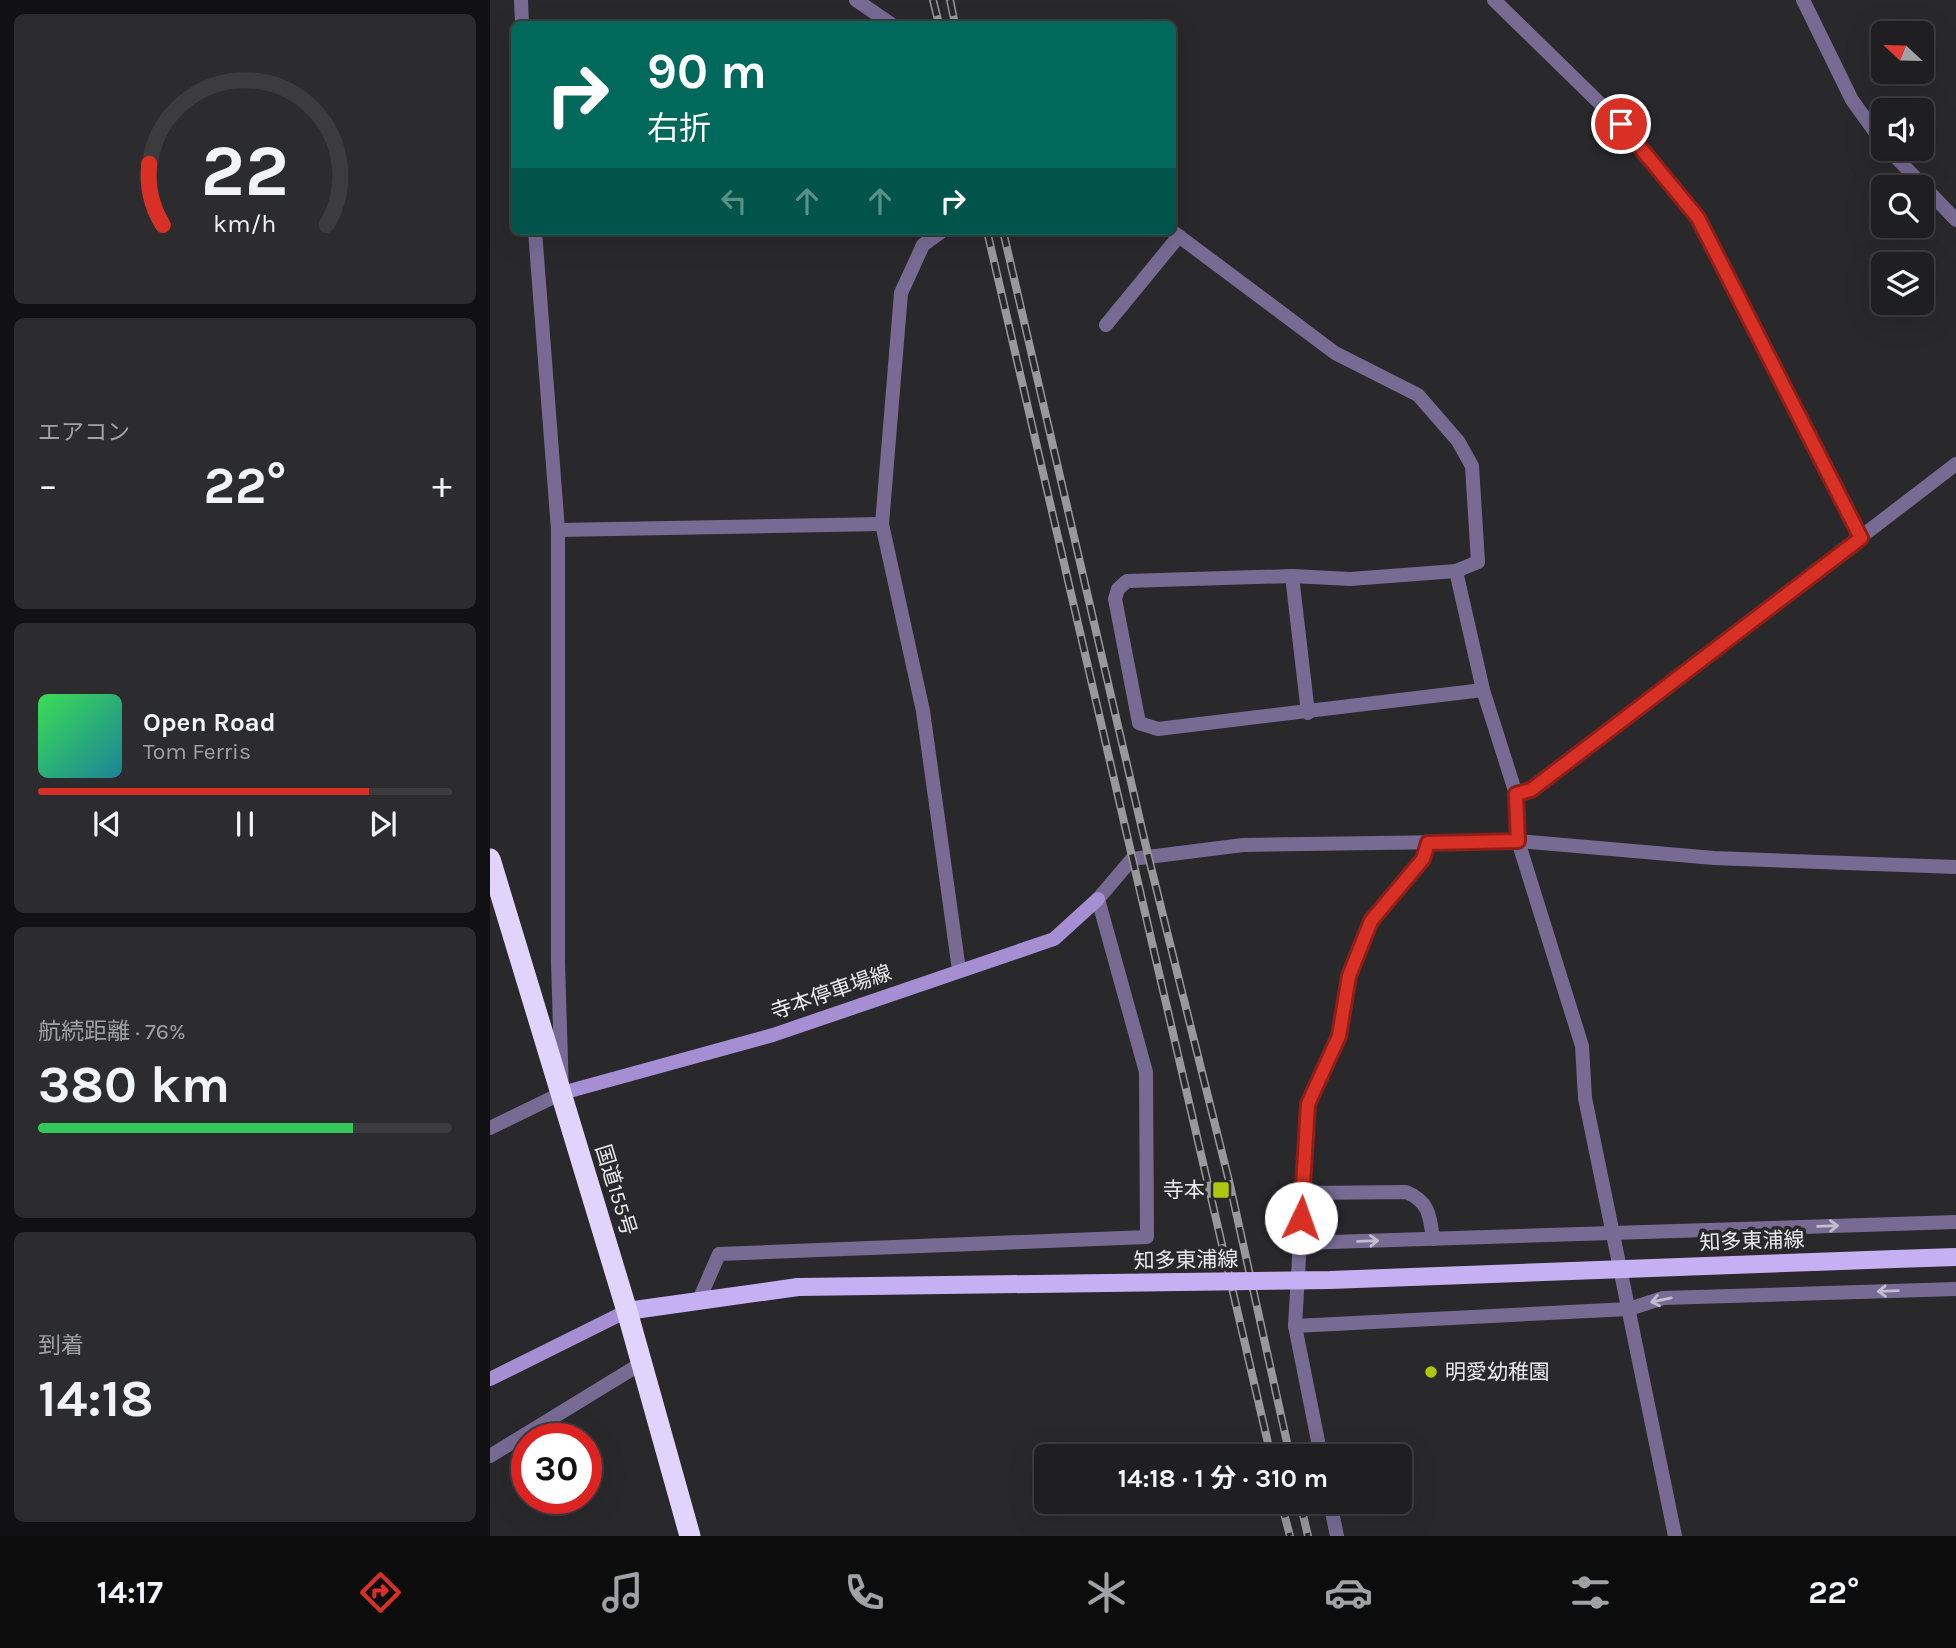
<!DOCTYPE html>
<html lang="ja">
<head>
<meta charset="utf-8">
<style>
  :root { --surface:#1f1e20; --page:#2c2b2d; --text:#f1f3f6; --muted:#a1a2a5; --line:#3c3c3e; --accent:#d93025 }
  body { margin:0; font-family:Karla,"Noto Sans JP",sans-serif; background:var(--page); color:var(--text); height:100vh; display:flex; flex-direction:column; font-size:26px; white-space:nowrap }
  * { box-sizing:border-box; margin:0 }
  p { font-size:23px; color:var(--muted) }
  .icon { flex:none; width:38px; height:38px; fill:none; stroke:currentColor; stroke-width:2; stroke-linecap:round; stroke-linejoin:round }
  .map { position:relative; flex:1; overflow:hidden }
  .sheet { display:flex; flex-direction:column; gap:14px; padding:14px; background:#111012; width:490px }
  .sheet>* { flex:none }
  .banner { position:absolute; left:21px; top:21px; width:665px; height:214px; border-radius:10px; box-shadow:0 7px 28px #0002,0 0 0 2px var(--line); background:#00695c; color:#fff; overflow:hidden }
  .needle { width:46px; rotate:292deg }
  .buttons { position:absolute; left:1381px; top:21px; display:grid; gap:14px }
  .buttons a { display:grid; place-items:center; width:63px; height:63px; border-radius:10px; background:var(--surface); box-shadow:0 7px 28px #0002,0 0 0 2px var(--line); font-size:35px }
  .speed { position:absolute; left:21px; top:1423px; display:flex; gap:14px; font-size:35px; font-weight:700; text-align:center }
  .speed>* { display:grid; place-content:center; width:91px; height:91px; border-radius:50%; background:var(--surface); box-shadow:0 7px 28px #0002,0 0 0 2px var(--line); line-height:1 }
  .speed .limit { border:10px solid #d22; background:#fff; color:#111 }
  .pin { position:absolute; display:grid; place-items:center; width:60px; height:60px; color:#fff; margin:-30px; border:4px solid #fff; border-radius:50%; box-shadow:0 2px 7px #0007 }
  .me { position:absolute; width:77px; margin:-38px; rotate:3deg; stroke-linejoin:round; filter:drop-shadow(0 0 5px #0008) }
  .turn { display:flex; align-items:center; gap:24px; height:147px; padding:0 21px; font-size:32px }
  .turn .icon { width:91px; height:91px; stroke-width:2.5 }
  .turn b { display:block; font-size:49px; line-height:60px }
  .lanes { display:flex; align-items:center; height:66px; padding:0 21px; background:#0003; justify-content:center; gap:35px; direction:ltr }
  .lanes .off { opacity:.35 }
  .big { font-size:52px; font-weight:700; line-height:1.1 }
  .sheet .widget { flex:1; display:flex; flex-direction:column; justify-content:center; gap:10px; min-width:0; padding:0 24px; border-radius:10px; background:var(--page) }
  .sheet .dial { align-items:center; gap:0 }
  .dial svg { height:182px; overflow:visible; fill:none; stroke:var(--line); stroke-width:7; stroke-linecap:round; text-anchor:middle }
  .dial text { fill:var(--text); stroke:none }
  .song { display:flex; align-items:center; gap:21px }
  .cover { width:84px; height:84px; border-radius:10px; background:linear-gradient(135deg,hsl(130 70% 55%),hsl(190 70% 35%)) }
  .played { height:7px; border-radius:4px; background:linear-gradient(90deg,var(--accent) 80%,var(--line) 80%) }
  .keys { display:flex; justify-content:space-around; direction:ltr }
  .heat { display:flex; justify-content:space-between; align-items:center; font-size:38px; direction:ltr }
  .charge { height:10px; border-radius:5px; background:linear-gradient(90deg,#34c759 76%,var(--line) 0) }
  .trip { position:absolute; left:544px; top:1444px; width:378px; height:70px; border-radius:10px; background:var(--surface); box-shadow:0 7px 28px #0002,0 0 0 2px var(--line); font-weight:700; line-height:70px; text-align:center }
  .dock { display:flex; height:112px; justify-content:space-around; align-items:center; background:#0c0c0d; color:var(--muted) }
  .dock .icon { width:49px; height:49px }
  .dock .on { color:var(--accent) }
  .dock b { font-size:32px; color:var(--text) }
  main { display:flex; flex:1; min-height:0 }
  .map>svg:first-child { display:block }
</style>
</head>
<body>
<main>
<section class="sheet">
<div class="widget dial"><svg viewBox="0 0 100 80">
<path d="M14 69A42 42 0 1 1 86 69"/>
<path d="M14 69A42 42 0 0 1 8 42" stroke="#d93025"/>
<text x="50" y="56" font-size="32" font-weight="700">22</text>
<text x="50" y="72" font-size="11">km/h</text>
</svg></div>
<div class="widget"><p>エアコン</p>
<div class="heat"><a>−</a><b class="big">22°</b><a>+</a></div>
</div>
<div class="widget">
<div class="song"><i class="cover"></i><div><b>Open Road</b><p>Tom Ferris</p></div></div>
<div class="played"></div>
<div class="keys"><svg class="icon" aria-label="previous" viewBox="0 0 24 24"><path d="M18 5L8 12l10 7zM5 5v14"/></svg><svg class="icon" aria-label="pause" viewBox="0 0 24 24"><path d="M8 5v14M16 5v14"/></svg><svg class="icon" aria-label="next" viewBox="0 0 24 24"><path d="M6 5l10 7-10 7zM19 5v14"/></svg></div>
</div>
<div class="widget"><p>航続距離 · 76%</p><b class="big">380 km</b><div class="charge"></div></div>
<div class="widget"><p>到着</p><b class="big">14:18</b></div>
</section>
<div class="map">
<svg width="1466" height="1536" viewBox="0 0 1466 1536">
  <rect width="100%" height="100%" fill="#29282b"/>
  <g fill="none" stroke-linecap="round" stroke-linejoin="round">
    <g stroke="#776b94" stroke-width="14">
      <path d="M31,0l1,24"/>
      <path d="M366,0l35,24"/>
      <path d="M1004,0l127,124 77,93 163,321"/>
      <path d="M1313,0l49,100 31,43"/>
      <path d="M1398,149l68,71"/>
      <path d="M452,231l-19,14 -22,48 -19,231 41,187 36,259"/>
      <path d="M682,231l163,122 83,42 40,46 14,25 6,96 -22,9 27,119 33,104 2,47 64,205 3,52 90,438"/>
      <path d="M616,325l73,-89"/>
      <path d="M68,530l324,-6"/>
      <path d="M966,571l-106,8 -58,-3 -165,5 -9,8 -3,10 24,124 19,6 325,-39"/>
      <path d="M802,576l16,137"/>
      <path d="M1026,794l15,-4 425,-326"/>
      <path d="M0,1128l72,-35 -4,-130v-433l-23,-299"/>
      <path d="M812,1193l104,-1c23,9 24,24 27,47"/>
      <path d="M810,1243l656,-21"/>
      <path d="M209,1300l20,-46 428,-17 -1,-165 -48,-173 34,-40 111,-14 275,-4 196,17 242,9"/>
      <path d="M805,1326l13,-222 30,-68 11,-60 22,-55 52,-62 5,-16"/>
      <path d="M0,1456l152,-93"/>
      <path d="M831,1456l-26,-130 334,-17 34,-11 293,-9"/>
      <path d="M840,1502l7,34"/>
    </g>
    <g stroke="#a58fd2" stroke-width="14">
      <path d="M72,1093l211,-58 281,-96 44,-40"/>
      <path d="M0,1379l137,-68"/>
    </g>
    <g stroke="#c5b0f4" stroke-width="18">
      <path d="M1405,1259l61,-2"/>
      <path d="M137,1311l171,-24"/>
    </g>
    <path stroke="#e0d4fd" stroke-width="21" d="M0,859l137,452 63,225"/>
    <g stroke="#99999b" stroke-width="8">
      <g id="rail">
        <path d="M443,0l6,24"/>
        <path d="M460,0l5,24"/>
        <path d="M497,231l284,1225"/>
        <path d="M513,231l145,624 82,330 60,271"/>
        <path d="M791,1502l9,34"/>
        <path d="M810,1502l8,34"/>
      </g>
    </g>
    <use href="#rail" stroke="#29282b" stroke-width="5" stroke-dasharray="16" stroke-linecap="butt"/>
    <path stroke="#c5b0f4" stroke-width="18" d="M308,1287l532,-7 565,-21"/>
  </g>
  <defs><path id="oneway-shaft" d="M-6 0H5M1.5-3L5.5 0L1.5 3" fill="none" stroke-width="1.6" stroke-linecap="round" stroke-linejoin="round" transform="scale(1.75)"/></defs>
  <g stroke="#c2bece">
    <use href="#oneway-shaft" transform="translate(1338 1226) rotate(-2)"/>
    <use href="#oneway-shaft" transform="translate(878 1241) rotate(-2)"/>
    <use href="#oneway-shaft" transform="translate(1398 1291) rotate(178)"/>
    <use href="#oneway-shaft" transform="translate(1171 1300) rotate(168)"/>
  </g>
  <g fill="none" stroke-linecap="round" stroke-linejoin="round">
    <g stroke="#8d1f18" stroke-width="18">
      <path id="route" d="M811,1218l7,-114 31,-68 10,-60 22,-55 52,-62 5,-16 90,-2 -2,-47 15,-4 330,-252 -163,-320 -77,-94"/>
    </g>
    <use href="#route" stroke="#d93025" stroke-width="12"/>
  </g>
  <g fill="#adc610" stroke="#29282b" stroke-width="2.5">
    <rect x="722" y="1181" width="18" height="18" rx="3.5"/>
    <circle cx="941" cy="1372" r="7"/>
  </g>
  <g text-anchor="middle" stroke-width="7" stroke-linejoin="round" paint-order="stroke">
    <g font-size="21" fill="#ebebed" stroke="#29282b">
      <text transform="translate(341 992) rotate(-19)" y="7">寺本停車場線</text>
      <text transform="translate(126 1190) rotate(73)" y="7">国道155号</text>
      <text transform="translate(1262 1241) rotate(-2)" y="7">知多東浦線</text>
      <text transform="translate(696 1260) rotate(-1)" y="7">知多東浦線</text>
    </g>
    <g font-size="21" fill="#ebebed" stroke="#29282b" text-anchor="end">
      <text x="715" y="1197">寺本</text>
      <text x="955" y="1379" text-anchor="start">明愛幼稚園</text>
    </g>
  </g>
</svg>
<div class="buttons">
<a><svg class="needle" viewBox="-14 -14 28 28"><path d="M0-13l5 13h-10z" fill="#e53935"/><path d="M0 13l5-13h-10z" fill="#a1a2a5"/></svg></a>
<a><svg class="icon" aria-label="sound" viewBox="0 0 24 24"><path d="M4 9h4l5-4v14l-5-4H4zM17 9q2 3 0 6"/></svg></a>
<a><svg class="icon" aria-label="search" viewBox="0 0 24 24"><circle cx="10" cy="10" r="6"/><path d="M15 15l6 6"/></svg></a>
<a><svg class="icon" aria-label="layers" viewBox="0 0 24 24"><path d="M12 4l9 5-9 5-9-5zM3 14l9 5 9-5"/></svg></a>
</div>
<div class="speed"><div class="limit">30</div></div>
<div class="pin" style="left:1131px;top:124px;background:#d93025"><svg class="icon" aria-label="arrive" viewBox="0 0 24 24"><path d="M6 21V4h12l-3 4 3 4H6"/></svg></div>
<svg class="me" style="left:811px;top:1218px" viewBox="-20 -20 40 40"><circle r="19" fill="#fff"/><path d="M0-13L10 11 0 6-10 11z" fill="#d93025"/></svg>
<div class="trip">14:18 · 1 分 · 310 m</div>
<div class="banner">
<div class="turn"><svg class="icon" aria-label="right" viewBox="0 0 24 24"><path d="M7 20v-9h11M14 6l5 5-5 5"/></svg><div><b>90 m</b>右折</div></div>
<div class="lanes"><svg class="icon off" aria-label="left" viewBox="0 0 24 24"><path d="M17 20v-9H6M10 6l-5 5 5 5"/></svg><svg class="icon off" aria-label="ahead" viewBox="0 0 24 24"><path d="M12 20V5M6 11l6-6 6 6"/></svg><svg class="icon off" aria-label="ahead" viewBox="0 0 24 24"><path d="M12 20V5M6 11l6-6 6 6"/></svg><svg class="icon" aria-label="right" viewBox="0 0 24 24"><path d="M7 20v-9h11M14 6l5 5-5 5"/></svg></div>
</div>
</div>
</main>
<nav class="dock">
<b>14:17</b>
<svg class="icon on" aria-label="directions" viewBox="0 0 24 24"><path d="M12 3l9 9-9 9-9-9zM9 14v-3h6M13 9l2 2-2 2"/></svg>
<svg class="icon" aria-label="music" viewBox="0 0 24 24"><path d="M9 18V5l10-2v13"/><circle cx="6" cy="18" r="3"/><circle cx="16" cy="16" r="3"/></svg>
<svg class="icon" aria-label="phone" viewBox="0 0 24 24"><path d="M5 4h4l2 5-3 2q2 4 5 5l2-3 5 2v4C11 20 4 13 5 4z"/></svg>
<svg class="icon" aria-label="climate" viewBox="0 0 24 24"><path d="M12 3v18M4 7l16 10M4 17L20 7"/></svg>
<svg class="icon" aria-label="car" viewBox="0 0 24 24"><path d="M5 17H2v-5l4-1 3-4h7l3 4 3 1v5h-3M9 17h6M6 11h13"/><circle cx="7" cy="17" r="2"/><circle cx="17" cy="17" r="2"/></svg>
<svg class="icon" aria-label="filters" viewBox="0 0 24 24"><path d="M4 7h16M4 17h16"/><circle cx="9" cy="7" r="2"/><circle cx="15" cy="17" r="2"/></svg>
<b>22°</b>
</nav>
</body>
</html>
